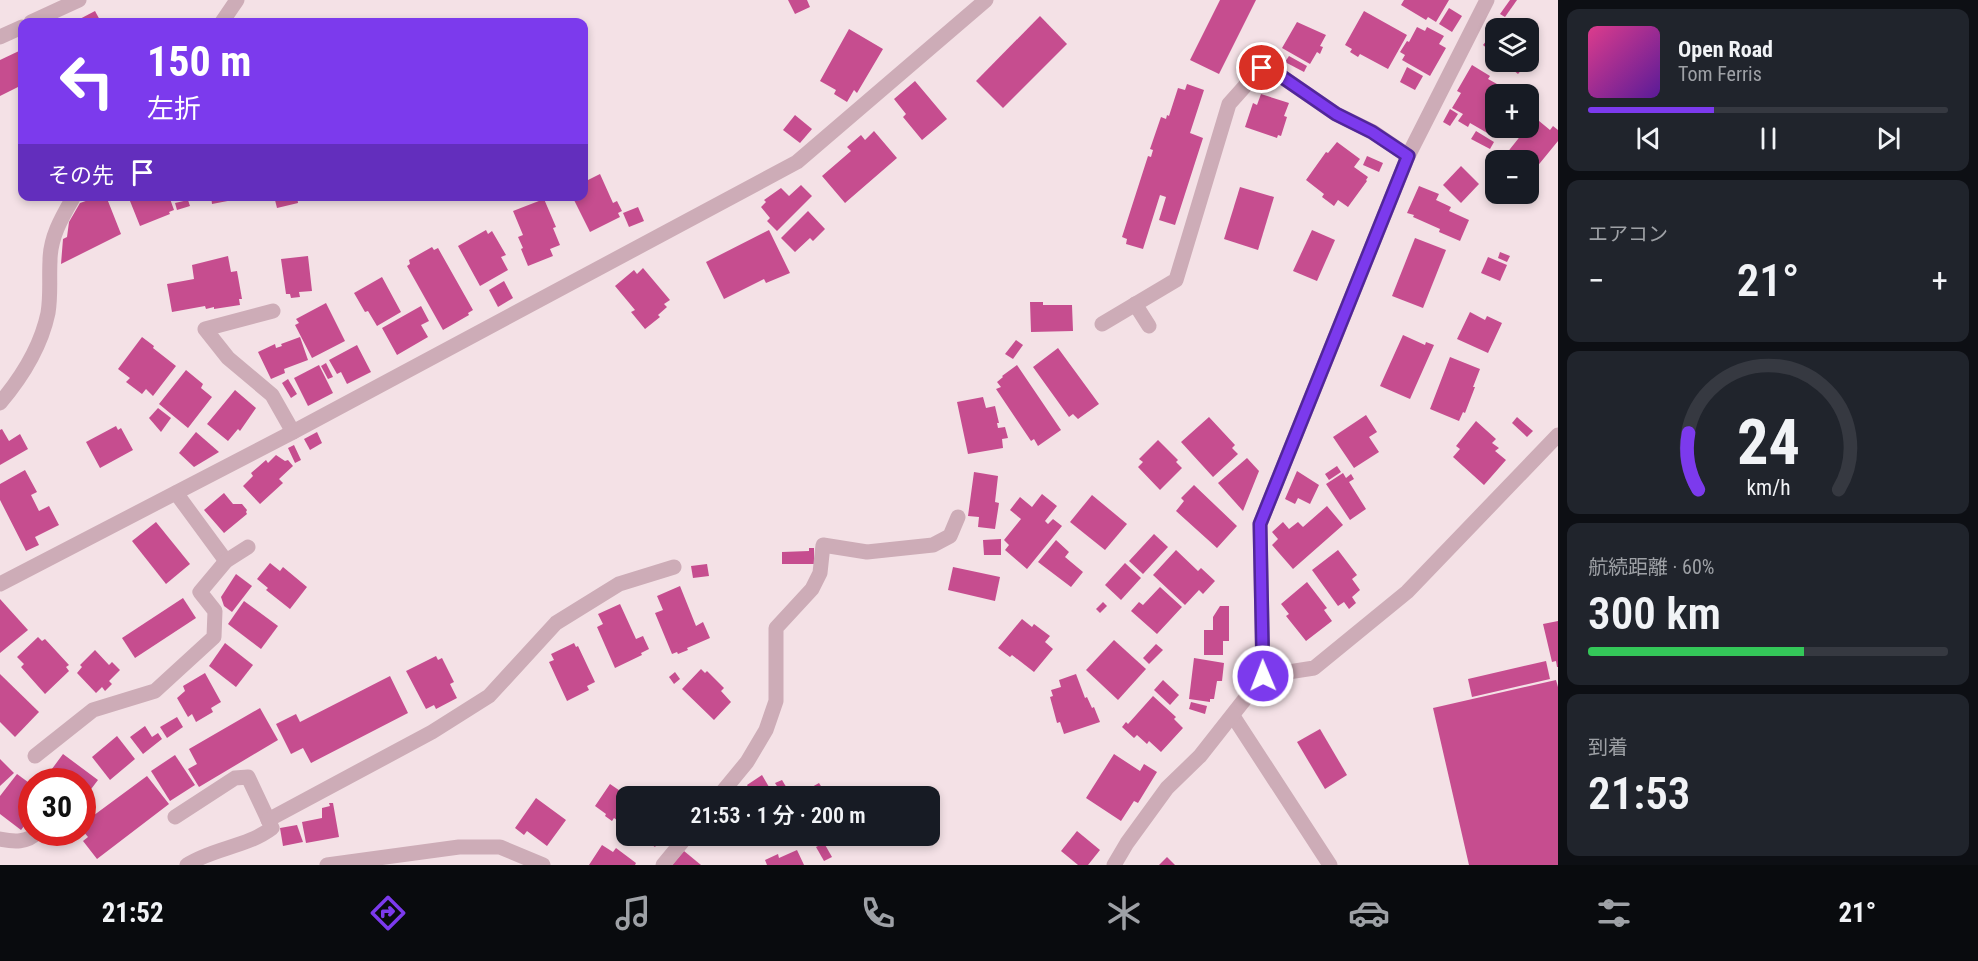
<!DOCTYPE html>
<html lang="ja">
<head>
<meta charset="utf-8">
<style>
  :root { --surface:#171b24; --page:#20242c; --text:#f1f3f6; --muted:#9ea1a6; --line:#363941; --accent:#7c3aed }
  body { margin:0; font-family:"Roboto Condensed","Noto Sans JP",sans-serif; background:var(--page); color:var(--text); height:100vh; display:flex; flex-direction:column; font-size:22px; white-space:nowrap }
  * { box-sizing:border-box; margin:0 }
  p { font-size:20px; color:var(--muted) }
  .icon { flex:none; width:33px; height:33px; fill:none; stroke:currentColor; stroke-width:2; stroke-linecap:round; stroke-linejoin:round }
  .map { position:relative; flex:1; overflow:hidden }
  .details { display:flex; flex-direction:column; gap:9px; padding:9px; background:#0d0f14; width:420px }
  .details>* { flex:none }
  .top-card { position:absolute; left:18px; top:18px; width:570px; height:183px; border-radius:12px; box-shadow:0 3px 9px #0003; background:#7c3aed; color:#fff; overflow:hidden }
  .buttons { position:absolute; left:1485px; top:18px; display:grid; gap:12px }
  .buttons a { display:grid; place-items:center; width:54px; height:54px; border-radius:12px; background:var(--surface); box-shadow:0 3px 9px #0003; font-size:30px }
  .speed { position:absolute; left:18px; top:768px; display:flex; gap:12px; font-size:30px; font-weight:700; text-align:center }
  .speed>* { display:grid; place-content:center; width:78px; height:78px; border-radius:50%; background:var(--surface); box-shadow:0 3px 9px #0003; line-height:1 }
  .speed .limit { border:9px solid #d22; background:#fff; color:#111 }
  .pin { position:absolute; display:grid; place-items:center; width:51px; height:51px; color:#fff; margin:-26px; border:3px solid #fff; border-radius:50%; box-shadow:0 2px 6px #0007 }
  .me { position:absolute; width:66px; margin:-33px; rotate:359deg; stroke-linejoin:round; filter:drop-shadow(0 0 4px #0008) }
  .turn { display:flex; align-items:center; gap:21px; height:126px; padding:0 30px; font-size:27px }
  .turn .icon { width:78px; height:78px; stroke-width:2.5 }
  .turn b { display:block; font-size:42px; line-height:51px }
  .then { display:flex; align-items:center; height:57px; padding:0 30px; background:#0003; gap:12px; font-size:22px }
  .big { font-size:45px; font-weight:600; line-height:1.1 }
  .details .card { flex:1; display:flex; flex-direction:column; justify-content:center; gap:9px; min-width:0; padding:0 21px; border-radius:12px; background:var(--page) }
  .details .dial { align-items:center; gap:0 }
  .dial svg { height:156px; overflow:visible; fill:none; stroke:var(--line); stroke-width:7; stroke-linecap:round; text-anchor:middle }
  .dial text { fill:var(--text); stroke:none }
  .song { display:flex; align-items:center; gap:18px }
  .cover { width:72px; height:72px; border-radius:9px; background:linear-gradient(135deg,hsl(330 70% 55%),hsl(270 70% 35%)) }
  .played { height:6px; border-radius:3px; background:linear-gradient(90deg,var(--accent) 35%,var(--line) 35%) }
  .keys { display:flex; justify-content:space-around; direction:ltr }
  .heat { display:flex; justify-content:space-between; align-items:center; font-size:33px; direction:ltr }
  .charge { height:9px; border-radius:4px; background:linear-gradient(90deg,#34c759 60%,var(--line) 0) }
  .trip { position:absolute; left:616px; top:786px; width:324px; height:60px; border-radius:12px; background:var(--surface); box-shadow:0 3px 9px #0003; font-weight:600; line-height:60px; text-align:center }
  .tab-bar { display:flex; height:96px; justify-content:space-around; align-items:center; background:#090b0e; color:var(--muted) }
  .tab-bar .icon { width:42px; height:42px }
  .tab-bar .active { color:var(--accent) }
  .tab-bar b { font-size:27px; color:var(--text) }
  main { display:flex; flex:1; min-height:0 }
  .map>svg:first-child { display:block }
</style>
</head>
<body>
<main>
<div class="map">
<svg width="1558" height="865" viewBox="0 0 1558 865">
  <rect width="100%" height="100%" fill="#f4e1e6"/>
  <g fill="#c64d8f">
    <path d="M788,0h19l3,7 -15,7z"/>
    <path d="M1220,0h36l-37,74 -29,-14z"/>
    <path d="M1404,0h45l-13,22 -8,-5 -2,3 -25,-15z"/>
    <path d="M1510,0h7l-12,17 -5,-3z"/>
    <path d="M1449,8l13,8 -10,16 -13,-8z"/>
    <path d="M95,11l6,11h-27z"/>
    <path d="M1364,11l43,24 -19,34 -28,-15 -2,3 -8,-5 2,-3 -7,-4z"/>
    <path d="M1040,16l27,28 -64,64 -27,-27z"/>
    <path d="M1504,19l11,9h-19z"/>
    <path d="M1297,22l29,13 -6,11 3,1 -3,7 -3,-2 -7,12 -28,-16z"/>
    <path d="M1417,27l8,4 2,-4 17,9 -5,8 7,4 -16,28 -28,-16 3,-5 -5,-3 7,-11 2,1z"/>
    <path d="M849,29l34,20 -26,44 -3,-3 -7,12 -13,-8 2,-4 -16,-9z"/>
    <path d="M1496,29v27l-13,-11z"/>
    <path d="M1528,40l11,9 -11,12z"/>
    <path d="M19,51l3,6v28l-22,11v-36z"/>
    <path d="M1289,56l18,10 -3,6 -19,-10z"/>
    <path d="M1503,62h25l-10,12z"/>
    <path d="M1472,65l18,11 -2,3 27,15h-19v34h6l-6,10 -26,-15 -2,4 -10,-6 5,-7 -11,-6 9,-15 -4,-2z"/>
    <path d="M1407,67l16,9 -8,14 -15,-8z"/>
    <path d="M915,81l32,38 -25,21 -19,-23 3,-3 -12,-15z"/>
    <path d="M1187,84l17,6 -14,43 13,5 -28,87 -16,-5 7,-23 -6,-2 -17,54 -17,-5 1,-5 -5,-2 26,-81 3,1 2,-7 -3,-1 11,-32 5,2 1,-4 2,1 9,-28 7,2z"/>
    <path d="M1261,94l28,9 -5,13 3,1 -6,19 -3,-1 -1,3 -32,-11 8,-24 4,2z"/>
    <path d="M1450,109l8,5 -8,12 -7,-4z"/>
    <path d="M795,115l17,14 -12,14 -17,-13z"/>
    <path d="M1533,116l17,14 3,-4 5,4v11l-27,33 -3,-2v-12h-14l-8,-6 20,-25 -1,-1h3v-7z"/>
    <path d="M874,131l23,27 -52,45 -23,-27 29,-25 -4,-4 14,-12 4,5z"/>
    <path d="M1476,131l18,11 -4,7 -19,-10z"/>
    <path d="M1337,142l23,17 -6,8 14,10 -2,3 1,1 -19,26 -10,-7 -4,6 -12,-9 2,-3 -18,-14 20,-28 2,1z"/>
    <path d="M1367,156l16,7 -4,9 -16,-7z"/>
    <path d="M1461,166l18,18 -18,19 -18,-18z"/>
    <path d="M600,174l13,29 4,-2 5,10 -4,2 2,4 -30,15 -18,-36h12v-14z"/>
    <path d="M801,185l11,11 -35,35 -10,-10 3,-3 -9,-11 5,-5 -2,-2 17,-12 8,8z"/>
    <path d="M1419,186l20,8 -3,6 15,7 -2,4 20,9 -9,21 -21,-9 1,-3 -27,-12 1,-2 -7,-2z"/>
    <path d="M1240,187l34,10 -16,53 -34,-11z"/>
    <path d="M100,196h6l15,38 -60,30 2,-25 4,-2 2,-15 11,-19z"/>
    <path d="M128,196h41l5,14 -5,2 1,2 -30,12z"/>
    <path d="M211,196h27v3l-26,5z"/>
    <path d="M274,196h23l1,7 -21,5z"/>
    <path d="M544,199l12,28 -3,1 7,17 -10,4 3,7 -25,10 -7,-17 2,-1 -5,-11 5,-2 -10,-24z"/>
    <path d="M188,200l2,6 -13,4 -2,-7z"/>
    <path d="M638,207l6,14 -15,6 -6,-14z"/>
    <path d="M808,211l17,18 -12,12 -3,-3 -15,14 -14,-14z"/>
    <path d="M486,230l2,4 4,-3 14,24 -5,2 7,13 -28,16 -22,-40z"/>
    <path d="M769,230l21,43 -24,10 -2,-4 -40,20 -18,-37z"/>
    <path d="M1312,230l23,10 -18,41 -24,-10z"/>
    <path d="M1415,238l31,12 -23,58 -31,-12z"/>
    <path d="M432,247l2,3 4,-2 35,62 -5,3 1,2 -26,15 -36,-64 3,-2 -1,-4z"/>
    <path d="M1500,252l10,4 -3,6 -9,-4z"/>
    <path d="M228,256l3,16 6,-1 5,28h-3l1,6 -26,4v-2l-8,2 -1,-3 -33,6 -5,-28 27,-5 -2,-14z"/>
    <path d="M308,256l4,35 -13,1 1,5 -9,1 -1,-4h-4l-5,-35z"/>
    <path d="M1488,257l19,8 -7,16 -19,-8z"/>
    <path d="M643,268l27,32 -6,4 3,3 -9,8 2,2 -15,12 -14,-17 4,-2 -20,-24 19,-16 3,4z"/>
    <path d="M382,277l19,35 -24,14 -9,-15 -3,1 -11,-19z"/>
    <path d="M504,281l9,17 -15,9 -9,-17z"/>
    <path d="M1030,302h13v3h29l1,26 -42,1z"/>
    <path d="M326,303l19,38 -33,17 -17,-33 4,-2 -3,-4z"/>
    <path d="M421,306l8,15 -8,4 7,12 -31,18 -15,-27z"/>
    <path d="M1470,312l15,8 2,-4 15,7 -14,30 -31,-14z"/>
    <path d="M1403,335l22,10 1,-3 8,3 -24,54 -30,-13z"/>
    <path d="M142,337l12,9 -1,2 23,18 -23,30 -7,-7 -4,5 -16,-12 4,-4 -12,-9z"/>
    <path d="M300,337l8,23 -24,9 1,4 -14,6 -13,-27 17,-8 1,4 6,-2 -1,-2z"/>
    <path d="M1016,340l7,5 -10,14 -8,-5z"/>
    <path d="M357,345l14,27 -24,12 -6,-12 -4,2 -8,-14z"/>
    <path d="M1058,348l41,56 -21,15 -5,-5 -4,3 -36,-50z"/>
    <path d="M1450,357l30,12 -7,18h2l-10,26 -2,-1 -4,9 -29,-12z"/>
    <path d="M326,363l7,14 -5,2 -7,-13z"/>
    <path d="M319,365l14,28 -25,13 -14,-28z"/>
    <path d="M1017,365l44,65 -23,16 -4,-7 -3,2 -35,-52 5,-2 -4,-5 6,-5 -1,-1z"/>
    <path d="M186,370l17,14 -2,4 11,9 -24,31 -29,-24z"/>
    <path d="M288,379l9,15 -6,4 -9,-15z"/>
    <path d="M235,390l21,18 -16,23 -2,-2 -10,12 -21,-17z"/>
    <path d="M983,397l3,11 9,-2 4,17h-2l1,5 7,-1 3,11 -6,1 1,9 -35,6 -11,-52z"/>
    <path d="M158,408l13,10 -10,14 -12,-14z"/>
    <path d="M1366,415l11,17 -8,5 10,15 -25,16 -21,-31z"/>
    <path d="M1209,417l26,28 -3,3 6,6 -25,23 -32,-35z"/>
    <path d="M1517,417l16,14 -6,6 -15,-14z"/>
    <path d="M1476,421l20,18 -4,4 7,5 -4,3 11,9 -22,25 -31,-28 7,-8 -4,-3z"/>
    <path d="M116,426l2,4 3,-2 12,22 -33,18 -14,-26z"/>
    <path d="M2,429l7,12 11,-7 8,15 -28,16v-35z"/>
    <path d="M196,432l23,20 -25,15 -15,-14z"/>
    <path d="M317,432l5,11 -12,7 -6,-11z"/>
    <path d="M1158,440l20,20 -2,2 6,6 -22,22 -22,-23 5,-5 -4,-3z"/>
    <path d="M294,445l7,15 -6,3 -7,-15z"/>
    <path d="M276,455l9,6 3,-1 5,6 -14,13 4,4 -23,21 -17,-18 10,-10 -2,-3 15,-13 2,3z"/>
    <path d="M1247,458l12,13 -16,40 -25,-28z"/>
    <path d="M1337,466l4,6 -12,8 -4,-6z"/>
    <path d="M25,470l12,22 -6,3 8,16 10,-5 10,19 -24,12 4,8 -13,6 -26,-51v-16z"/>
    <path d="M1297,471l22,14 -9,19 -12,-6 -3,6 -10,-5z"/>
    <path d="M974,472l24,4 -3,26 4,1 -4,26 -17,-2 1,-10 -11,-1z"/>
    <path d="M1343,473l3,5 5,-4 3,5 -5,3 17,27 -16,11 -24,-36z"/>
    <path d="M1194,485l43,41 -20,22 -41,-37 8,-10 -3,-3z"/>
    <path d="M224,493l9,11h9l5,6 -1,2 1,2 -23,19 -20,-23z"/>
    <path d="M1042,494l15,12 -12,15 3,3 5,-5 9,7 -35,43 -22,-19 4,-5 -5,-5 17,-21 -11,-9 10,-13 12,10z"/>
    <path d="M1092,495l35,29 -22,26 -35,-28z"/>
    <path d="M1327,506l16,19 -50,44 -21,-24 6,-6 -6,-7 11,-10 6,7 9,-7 5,5z"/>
    <path d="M156,522l34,42 -24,20 -34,-43z"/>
    <path d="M1154,534l14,13 -25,27 -14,-13z"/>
    <path d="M1001,539v16h-17l-1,-15z"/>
    <path d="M1056,540l13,12 -4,5 18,15 -12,15 -33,-25z"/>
    <path d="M809,548h5v16h-32v-12l27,-1z"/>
    <path d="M1176,550l22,21 3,-3 14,13 -12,13 -4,-4 -14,15 -32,-30z"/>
    <path d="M1338,550l19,25 -5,4 8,11 -8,7 4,6 -7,6 -5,-7 -6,4 -26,-36z"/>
    <path d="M270,563l10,8 3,-4 24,20 -17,22 -24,-19 2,-2 -11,-9z"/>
    <path d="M1125,563l16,15 -20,22 -16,-15z"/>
    <path d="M707,564l2,12 -16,2 -2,-12z"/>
    <path d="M953,567l47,10 -5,24 -47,-11z"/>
    <path d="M236,574l16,12 -20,26 -8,-6 -3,-9z"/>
    <path d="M1307,582l20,26 -3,2 8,11 -26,20 -20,-25 3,-2 -8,-10z"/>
    <path d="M680,586l16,40 7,-4 7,16 -23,10 1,2 -10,4 -1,-2 -5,2 -17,-41 8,-3 -6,-14z"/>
    <path d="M1160,587l22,20 -25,27 -26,-23 8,-9 4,3z"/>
    <path d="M183,598l13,20 -61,40 -13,-20z"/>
    <path d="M0,599l28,31 -28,23z"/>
    <path d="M244,601l34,25 -17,23 -33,-25z"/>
    <path d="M1103,602l4,4 -7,7 -4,-4z"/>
    <path d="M620,604l16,35 7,-3 6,13 -8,4 1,2 -27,13 -18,-41 6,-3 -5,-10z"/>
    <path d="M1220,606h9v35h-6v14h-19v-25h9v-13z"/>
    <path d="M1022,619l10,8 2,-3 16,12 -5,6 8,7 -19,23 -22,-17 -2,2 -12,-9z"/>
    <path d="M1558,621v46h-1l-1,-6 -4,1 -9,-38z"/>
    <path d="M38,637l4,4 3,-2 24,26 -3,2 3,4 -24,23 -24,-27 3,-3 -7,-7z"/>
    <path d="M1114,640l32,29 -28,31 -32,-30z"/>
    <path d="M225,643l28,22 -17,22 -27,-21z"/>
    <path d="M574,643l2,4 2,-1 17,36 -8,4 2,4 -22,11 -18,-39 5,-2 -3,-6z"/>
    <path d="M1156,644l7,6 -14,14 -6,-6z"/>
    <path d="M95,650l14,15 3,-3 8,8 -11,11 3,3 -7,7 -3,-4 -6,6 -19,-20 5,-6 -2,-2z"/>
    <path d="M436,656l2,4 4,-2 12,24 -4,2 7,14 -21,11 -2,-4 -8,4 -20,-38z"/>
    <path d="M1194,658l30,5 -2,18h-5l-3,18h-4v3l-21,-3z"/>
    <path d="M1546,661l4,18 -78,18 -4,-18z"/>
    <path d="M701,669l4,4 2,-2 17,17 -3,3 10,11 -17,18 -32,-31z"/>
    <path d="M675,672l5,7 -6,5 -5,-7z"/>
    <path d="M205,673l16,29 -10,6 2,4 -17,10 -4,-8 -4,3 -11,-19 8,-7 -2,-5z"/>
    <path d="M0,674l39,38 -24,25 -15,-15z"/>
    <path d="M1076,674l9,24 2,-1 5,11 2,-1 6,15 -36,12 -4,-12 -3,1 -7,-26 3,-1 -2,-6 10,-3 -2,-7z"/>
    <path d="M390,676l18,37 -97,50 -8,-15 -12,6 -15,-30 20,-10 4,8z"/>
    <path d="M1163,680l16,15 -9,10 -16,-15z"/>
    <path d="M1556,680l2,7v178h-89l-36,-157z"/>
    <path d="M1153,696l23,21 -2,2 9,9 -22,24 -12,-11 -2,3 -10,-9 -3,3 -12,-11 4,-5 2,2z"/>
    <path d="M1191,702l16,4 -2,8 -16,-5z"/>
    <path d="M260,708l18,32 -79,47 -11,-18 9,-5 -8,-15z"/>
    <path d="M177,717l6,10 -16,11 -7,-11z"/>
    <path d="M145,726l7,11 6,-4 4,6 -19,15 -13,-17z"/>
    <path d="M1320,729l27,46 -22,14 -28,-47z"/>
    <path d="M117,736l18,23 -25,21 -18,-23z"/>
    <path d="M63,754l35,26 -16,21v-19h-30l-6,-5z"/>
    <path d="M1114,754l26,17 4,-7 13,8 -19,31 -4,-2 -13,20 -35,-23z"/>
    <path d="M175,755l20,30 -25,16 -19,-30z"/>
    <path d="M0,759l14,14 -14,13z"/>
    <path d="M17,774l15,11v31l-11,14 -21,-16v-18z"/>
    <path d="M762,775l7,12 -15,9 -7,-11z"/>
    <path d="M147,776l22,28 -72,55 -14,-18 5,-4 -6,-7v-6z"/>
    <path d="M782,780l6,10 -6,4 -7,-11z"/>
    <path d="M819,783l8,13h-31z"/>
    <path d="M610,784l16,11 4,-5 9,6h-12v19l-6,8 -7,-5 -2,3 -7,-5 1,-2 -11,-8z"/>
    <path d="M536,798l30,22 -19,26 -20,-15 -3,4 -9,-7z"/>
    <path d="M329,803h4l6,34 -33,6 -4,-21 20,-4v-10l8,-2z"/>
    <path d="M297,825l6,17 -20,4 -3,-18z"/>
    <path d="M1077,831l23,19 -12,15h-10l-17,-14z"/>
    <path d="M639,836h24l-8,11z"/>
    <path d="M824,843l8,14 -8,4 -8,-14z"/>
    <path d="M602,845l11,7 3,-4 20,15 -1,2h-46z"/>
    <path d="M797,850l7,15h-37l-2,-5 13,-6 1,4z"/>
    <path d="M684,851l17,14h-29z"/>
    <path d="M1167,857l8,8h-16z"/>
  </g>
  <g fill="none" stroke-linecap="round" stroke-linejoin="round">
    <g stroke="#cdacb7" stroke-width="15">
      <path d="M31,22l48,-22"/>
      <path d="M222,22l15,-22"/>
      <path d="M0,37l22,-10"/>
      <path d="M1135,304l14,22"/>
      <path d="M273,311l-68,18 23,29 44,37 21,37"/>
      <path d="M1102,324l74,-44 53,-176 33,-37 13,5 61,42 37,18 35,24"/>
      <path d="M0,403c22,-26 41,-57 48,-90 3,-18 1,-34 2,-52 0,-24 12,-44 24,-65"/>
      <path d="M176,493l50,68"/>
      <path d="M0,584l293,-152 504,-270 189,-162"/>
      <path d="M1263,676l51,-8 93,-76 151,-157"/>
      <path d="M1233,716l97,149"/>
      <path d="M35,756l58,-46 62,-19 59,-54 1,-26 -15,-19 26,-31 22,-14"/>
      <path d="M719,796l28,-34 19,-32 10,-29v-73l36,-39 8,-16 3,-28 44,7 66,-7 17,-9 8,-19"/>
      <path d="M175,817l60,-39 13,-1 24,51c-25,19 -59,20 -85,37"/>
      <path d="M268,820l164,-88 57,-36 67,-73 63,-39 55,-17"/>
      <path d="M0,839c14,3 27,4 38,-7"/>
      <path d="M327,865l132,-18h41l43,18"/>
      <path d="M663,865l24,-29"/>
      <path d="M1114,865l13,-22 40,-55 33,-32 63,-80 -3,-152 148,-368 79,-156"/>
    </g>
  </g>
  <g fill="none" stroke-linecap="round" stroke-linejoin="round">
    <g stroke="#51269a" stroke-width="15">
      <path id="route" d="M1262,68l13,4 61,42 36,18 36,24 -148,368 3,152"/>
    </g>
    <use href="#route" stroke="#7c3aed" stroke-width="10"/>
  </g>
</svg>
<div class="buttons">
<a><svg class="icon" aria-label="layers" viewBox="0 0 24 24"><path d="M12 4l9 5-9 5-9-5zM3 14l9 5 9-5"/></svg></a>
<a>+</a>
<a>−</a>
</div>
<div class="speed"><div class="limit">30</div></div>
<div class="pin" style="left:1262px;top:68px;background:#d93025"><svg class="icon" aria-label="arrive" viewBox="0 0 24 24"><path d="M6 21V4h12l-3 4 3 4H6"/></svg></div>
<svg class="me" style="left:1263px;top:676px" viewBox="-20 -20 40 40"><circle r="17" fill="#7c3aed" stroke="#fff" stroke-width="3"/><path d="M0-11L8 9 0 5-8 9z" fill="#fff"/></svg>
<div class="trip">21:53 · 1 分 · 200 m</div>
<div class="top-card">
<div class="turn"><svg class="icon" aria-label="left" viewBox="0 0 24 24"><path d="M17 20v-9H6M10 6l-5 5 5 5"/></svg><div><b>150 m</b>左折</div></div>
<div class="then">その先<svg class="icon" aria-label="arrive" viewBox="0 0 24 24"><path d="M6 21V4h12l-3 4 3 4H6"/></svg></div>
</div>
</div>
<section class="details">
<div class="card">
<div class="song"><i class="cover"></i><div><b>Open Road</b><p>Tom Ferris</p></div></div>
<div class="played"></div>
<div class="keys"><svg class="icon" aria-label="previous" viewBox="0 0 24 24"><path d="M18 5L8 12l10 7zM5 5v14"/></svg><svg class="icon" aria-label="pause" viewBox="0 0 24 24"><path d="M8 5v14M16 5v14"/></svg><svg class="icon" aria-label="next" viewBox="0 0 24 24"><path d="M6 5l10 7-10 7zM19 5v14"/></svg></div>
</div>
<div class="card"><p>エアコン</p>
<div class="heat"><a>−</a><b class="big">21°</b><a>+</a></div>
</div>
<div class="card dial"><svg viewBox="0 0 100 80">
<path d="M14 69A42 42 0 1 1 86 69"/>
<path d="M14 69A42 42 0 0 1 9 40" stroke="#7c3aed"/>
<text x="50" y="56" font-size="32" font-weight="700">24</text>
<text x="50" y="72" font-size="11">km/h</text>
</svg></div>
<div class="card"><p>航続距離 · 60%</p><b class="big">300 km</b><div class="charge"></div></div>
<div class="card"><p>到着</p><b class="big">21:53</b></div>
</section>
</main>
<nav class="tab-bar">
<b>21:52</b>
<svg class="icon active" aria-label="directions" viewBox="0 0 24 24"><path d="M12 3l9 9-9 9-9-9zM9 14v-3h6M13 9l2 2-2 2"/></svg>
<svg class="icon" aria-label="music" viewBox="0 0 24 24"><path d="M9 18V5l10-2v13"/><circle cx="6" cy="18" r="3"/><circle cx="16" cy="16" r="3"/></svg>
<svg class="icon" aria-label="phone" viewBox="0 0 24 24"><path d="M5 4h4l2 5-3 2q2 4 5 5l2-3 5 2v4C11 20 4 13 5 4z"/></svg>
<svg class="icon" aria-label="climate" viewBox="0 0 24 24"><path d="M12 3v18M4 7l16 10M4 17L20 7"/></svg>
<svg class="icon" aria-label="car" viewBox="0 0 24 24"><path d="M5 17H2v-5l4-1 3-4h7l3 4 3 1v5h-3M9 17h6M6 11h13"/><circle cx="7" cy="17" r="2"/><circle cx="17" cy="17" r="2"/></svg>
<svg class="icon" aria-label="filters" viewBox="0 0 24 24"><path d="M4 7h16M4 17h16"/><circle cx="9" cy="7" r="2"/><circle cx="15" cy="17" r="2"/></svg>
<b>21°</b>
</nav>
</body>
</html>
